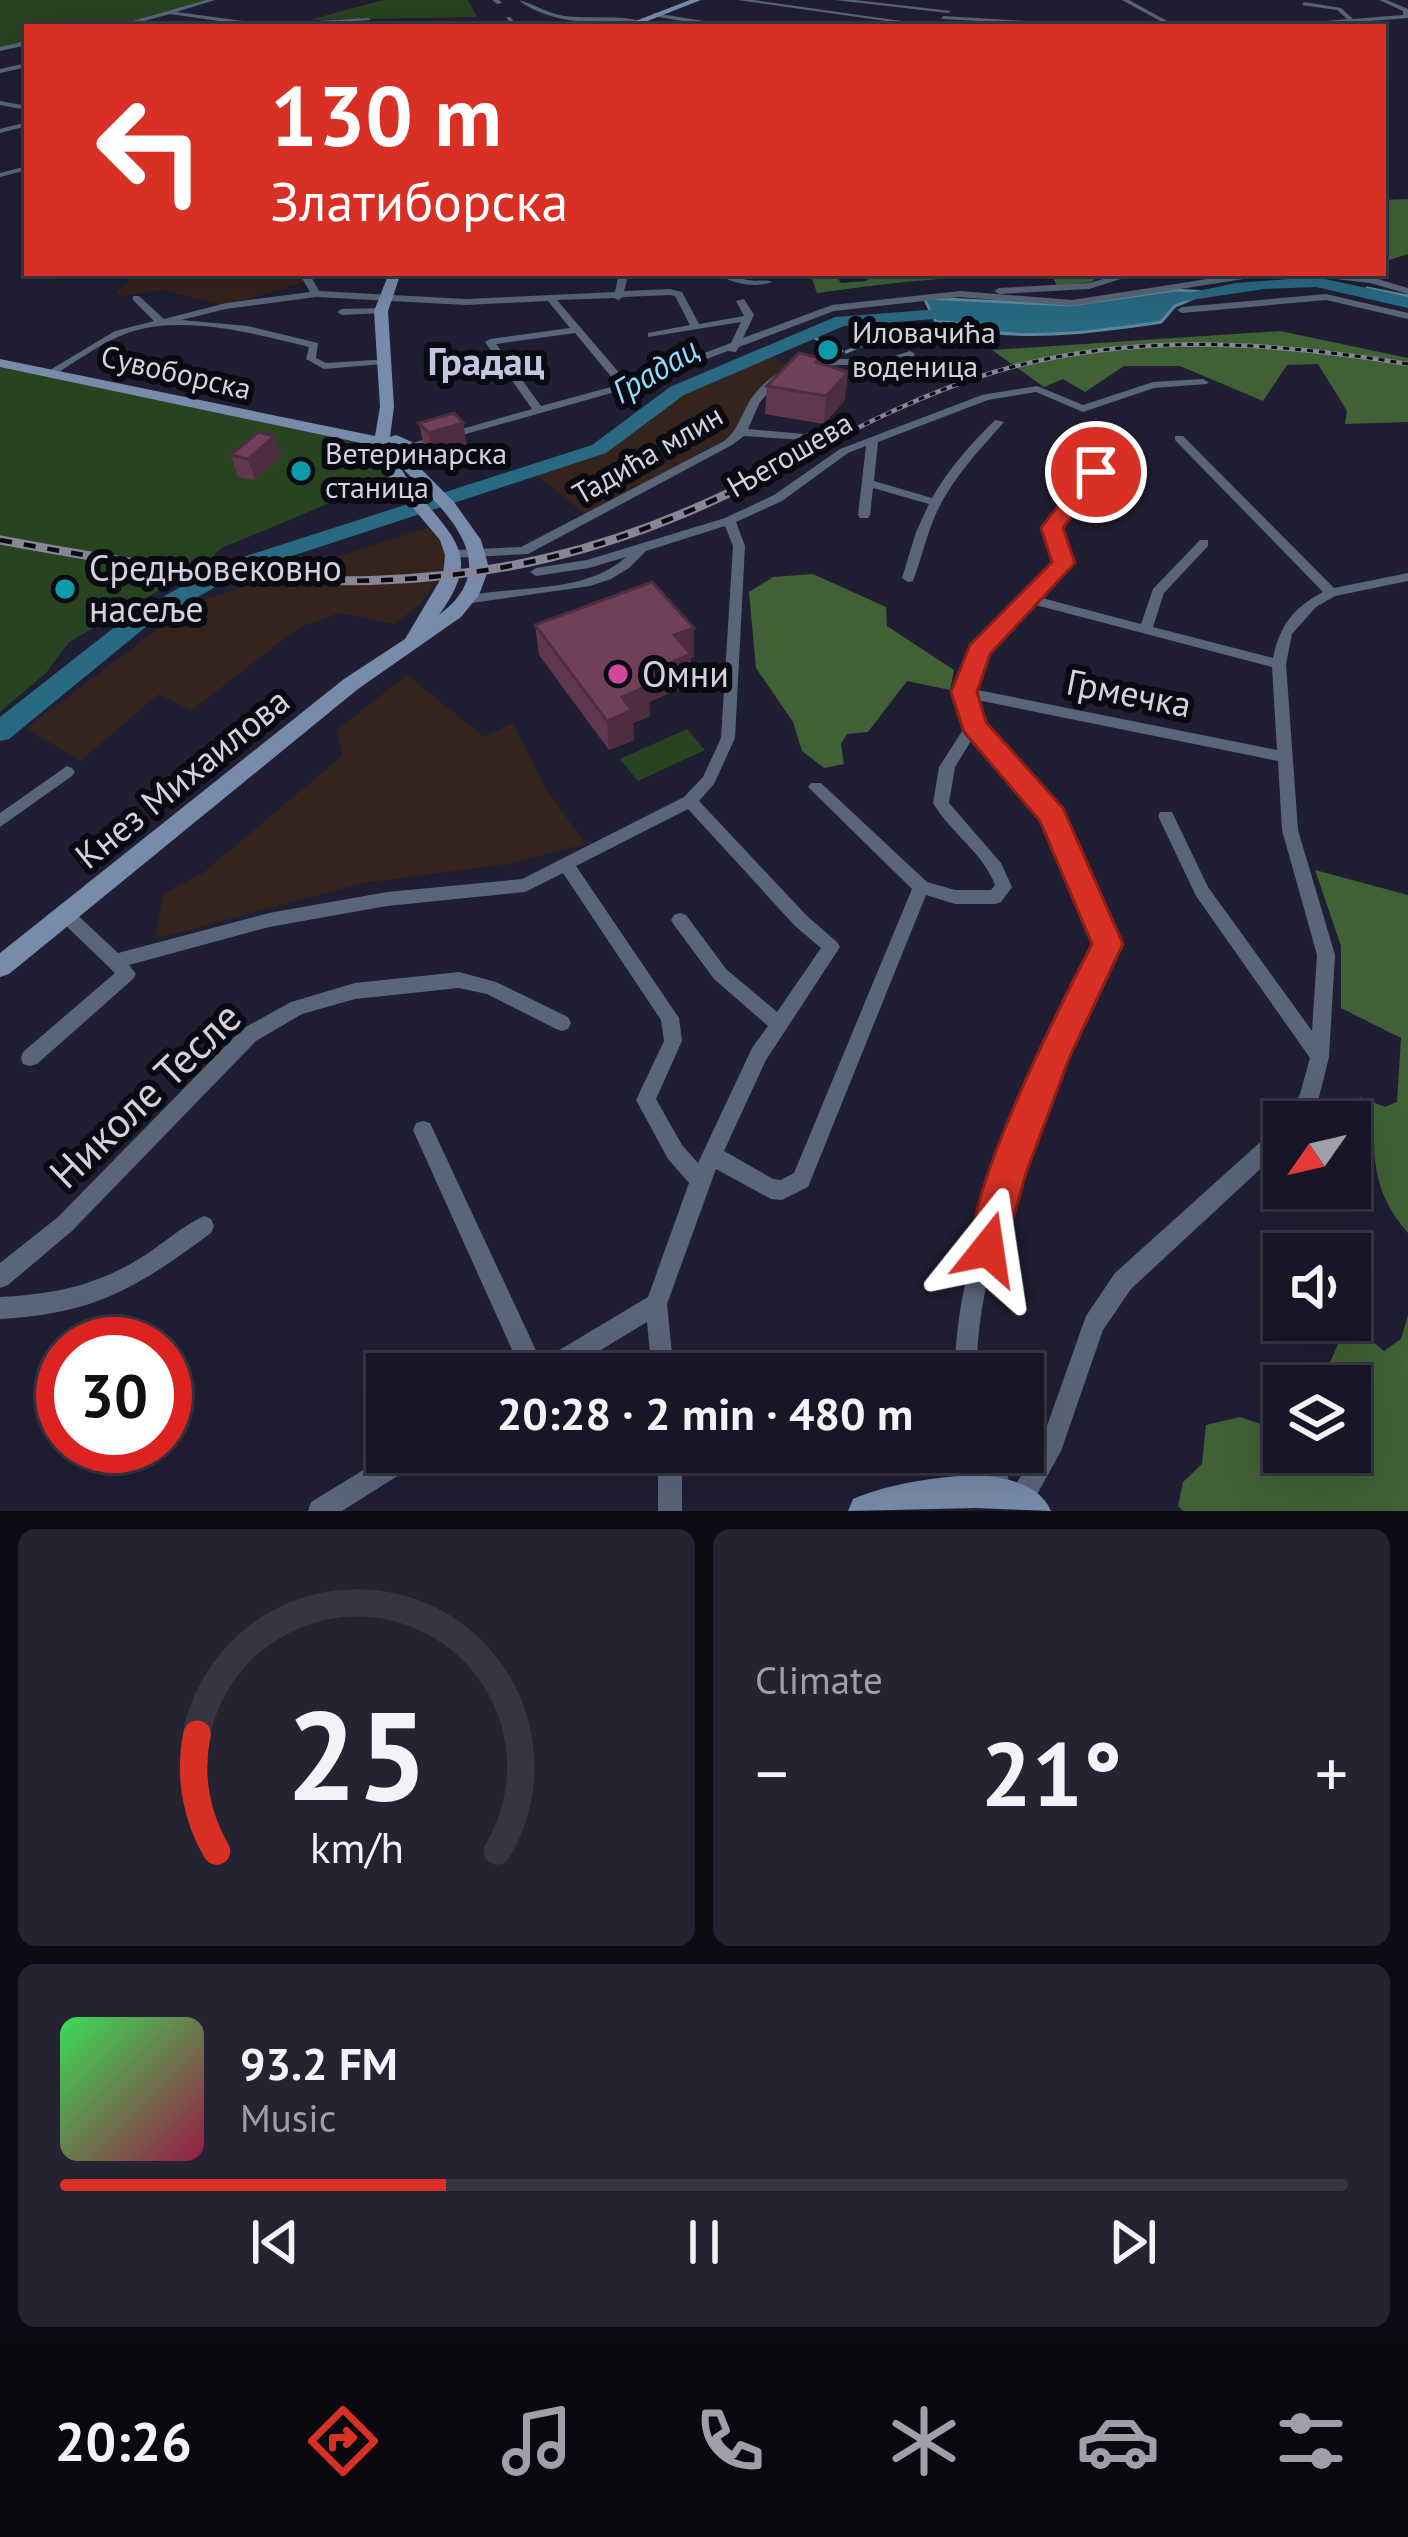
<!DOCTYPE html>
<html lang="en">
<head>
<meta charset="utf-8">
<style>
  :root { --surface:#181626; --page:#252332; --text:#f1f3f6; --muted:#9f9fa7; --line:#363543; --accent:#d93025 }
  body { margin:0; font-family:"PT Sans",sans-serif; background:var(--page); color:var(--text); height:100vh; display:flex; flex-direction:column; font-size:45px; white-space:nowrap }
  * { box-sizing:border-box; margin:0 }
  p { font-size:39px; color:var(--muted) }
  .icon { flex:none; width:66px; height:66px; fill:none; stroke:currentColor; stroke-width:2; stroke-linecap:round; stroke-linejoin:round }
  .map { position:relative; height:1511px; overflow:hidden }
  .side { display:flex; flex-direction:column; gap:18px; padding:18px; background:#0d0c15; flex:1 }
  .side>* { flex:none }
  .banner { position:absolute; left:24px; top:24px; width:1362px; height:252px; border-radius:0px; box-shadow:0 12px 48px #0002,0 0 0 3px var(--line); background:#d93025; color:#fff; overflow:hidden }
  .needle { width:78px; rotate:236deg }
  .buttons { position:absolute; left:1263px; top:1101px; display:grid; gap:24px }
  .buttons a { display:grid; place-items:center; width:108px; height:108px; border-radius:0px; background:var(--surface); box-shadow:0 12px 48px #0002,0 0 0 3px var(--line); font-size:60px }
  .speed { position:absolute; left:36px; top:1317px; display:flex; gap:24px; font-size:60px; font-weight:700; text-align:center }
  .speed>* { display:grid; place-content:center; width:156px; height:156px; border-radius:50%; background:var(--surface); box-shadow:0 12px 48px #0002,0 0 0 3px var(--line); line-height:1 }
  .speed .limit { border:18px solid #d22; background:#fff; color:#111 }
  .pin { position:absolute; display:grid; place-items:center; width:102px; height:102px; color:#fff; margin:-51px; border:6px solid #fff; border-radius:50%; box-shadow:0 3px 12px #0007 }
  .me { position:absolute; width:132px; margin:-66px; rotate:15deg; stroke-linejoin:round; filter:drop-shadow(0 0 9px #0008) }
  .turn { display:flex; align-items:center; gap:42px; height:252px; padding:0 48px; font-size:54px }
  .turn .icon { width:156px; height:156px; stroke-width:2.5 }
  .turn b { display:block; font-size:84px; line-height:102px }
  .big { font-size:90px; font-weight:800; line-height:1.1 }
  .side .widget { flex:1; display:flex; flex-direction:column; justify-content:center; gap:18px; min-width:0; padding:0 42px; border-radius:18px; background:var(--page) }
  .side .dial { align-items:center; gap:0 }
  .dial svg { height:312px; overflow:visible; fill:none; stroke:var(--line); stroke-width:7; stroke-linecap:round; text-anchor:middle }
  .dial text { fill:var(--text); stroke:none }
  .song { display:flex; align-items:center; gap:36px }
  .cover { width:144px; height:144px; border-radius:18px; background:linear-gradient(135deg,hsl(130 70% 55%),hsl(340 70% 35%)) }
  .played { height:12px; border-radius:6px; background:linear-gradient(90deg,var(--accent) 30%,var(--line) 30%) }
  .keys { display:flex; justify-content:space-around; direction:ltr }
  .heat { display:flex; justify-content:space-between; align-items:center; font-size:66px; direction:ltr }
  .side .tiles { flex:1; display:grid; gap:18px; grid-template-columns:1fr 1fr }
  .widget:last-child { grid-column:span 2 }
  .trip { position:absolute; left:366px; top:1353px; width:678px; height:120px; border-radius:0px; background:var(--surface); box-shadow:0 12px 48px #0002,0 0 0 3px var(--line); font-weight:800; line-height:120px; text-align:center }
  .dock { display:flex; height:192px; justify-content:space-around; align-items:center; background:#0a090f; color:var(--muted) }
  .dock .icon { width:84px; height:84px }
  .dock .on { color:var(--accent) }
  .dock b { font-size:54px; color:var(--text) }
  .map>svg:first-child { display:block }
</style>
</head>
<body>
<div class="map">
<svg width="1408" height="1511" viewBox="0 0 1408 1511">
  <rect width="100%" height="100%" fill="#201e33"/>
  <g fill="#35241d">
    <path d="M136,273h168l7,7 -85,26 -64,-16 -41,6 -4,-4z"/>
    <path d="M767,354l23,13 -38,40 -2,18 -163,91 -56,-46 82,-26 78,-58z"/>
    <path d="M436,525l15,22 -11,28 -19,29 -27,20 -55,-11 -41,15 -107,83 -32,-17 -79,67 -54,-33 167,-125z"/>
    <path d="M407,675l77,62 29,-14 32,64 40,57 -71,19 -151,20 -208,56 8,-45 40,-21 139,-117 -5,-26z"/>
  </g>
  <g fill="#284320">
    <path d="M0,0h212l-97,27h-88v16l-27,6z"/>
    <path d="M383,0h85l9,17 -168,3z"/>
    <path d="M0,363l340,75 46,19 11,18 -175,73 -25,21 -128,73 -23,31 -46,39z"/>
    <path d="M687,729l18,21 -67,31 -18,-22z"/>
  </g>
  <g fill="#406036">
    <path d="M1408,199v55l-25,8v-62z"/>
    <path d="M810,273h24l7,10 25,-2 11,-8h226l-12,9 -34,4 -3,-7c-79,-7 -159,3 -237,14z"/>
    <path d="M1280,331l128,27v64l-63,2 2,-13 -29,-47 -31,1 -24,36 -83,-35h-56l-39,26 -22,-13 -19,8 -52,-37z"/>
    <path d="M813,574l73,33 1,19 67,44 -4,20 -43,-9 -39,51 -21,2 -6,10 3,20 -20,4 -22,-17 -9,-29 -37,-54 -7,-76 24,-15z"/>
    <path d="M1315,870l93,25v338c-30,-35 -35,-63 -34,-108l-20,-14 6,-14 25,10 12,-5 4,-64 -60,-30v-62z"/>
    <path d="M1408,1315v196h-225l-5,-5 5,-24 19,-18 4,-39 34,-8 44,15v20h66v-66h-13l-11,-15 13,-29 29,-4 16,13 17,-12z"/>
  </g>
  <path fill="#296982" stroke="#5c889e" stroke-width="3" d="M1175,290l33,2 -33,14 -14,16c-55,8 -115,17 -171,10 -22,-3 -26,-11 -54,-10l-12,-24 147,7z"/>
  <g fill="none" stroke-linecap="round" stroke-linejoin="round">
    <g stroke="#5c889e" stroke-width="3">
      <path d="M1367,288l41,8"/>
      <path d="M806,334l36,17"/>
      <path d="M846,352l44,-19 77,-8"/>
    </g>
    <g fill="#296982" fill-rule="evenodd">
      <path d="M1316,277l92,20v11l-92,-21 -52,2 -92,14 -8,-5 72,-15z"/>
      <path d="M967,307l9,5 -3,4 -129,10 -160,69 -78,58 -366,120 -93,53 -138,113 -9,2v-24l130,-102 94,-52 368,-118 78,-58 165,-70z"/>
    </g>
    <g fill="#596578" fill-rule="evenodd">
      <path d="M206,0h9l-39,12 89,12 103,-6 3,2 -112,7 -89,-13 -48,13h-10z"/>
      <path d="M492,0h7l3,3 -5,1z"/>
      <path d="M519,0c15,4 28,13 45,16 26,3 54,-1 78,5 -33,5 -96,3 -123,-21z"/>
      <path d="M738,0h16l190,27h-16z"/>
      <path d="M835,0h20l96,11 -3,2z"/>
      <path d="M1122,0h7l49,27h-7z"/>
      <path d="M1379,0h8l21,9v9l-51,4 -2,3 -4,-3 -85,5 81,-8 -10,-9 -35,-5 2,-3 37,6 12,11 50,-4v-4z"/>
      <path d="M654,13l75,12 3,2h-14l-66,-11z"/>
      <path d="M943,16l147,9 3,2 -152,-8z"/>
      <path d="M506,17h4l9,10h-6z"/>
      <path d="M27,41v4l-27,6v-4z"/>
      <path d="M27,63v4l-27,6v-4z"/>
      <path d="M0,101l27,5v4l-27,-5z"/>
      <path d="M27,122v4l-27,7v-4z"/>
      <path d="M27,166v4l-27,7v-4z"/>
      <path d="M299,273h10l10,18 147,8 149,-7 4,-19h10l-5,18 46,-2 12,3 17,32 45,-8 -8,-15 8,-2 10,16 -11,23 89,-33 128,-14 112,9 174,-27h22l-5,3 -191,30 -112,-9 -126,14 -95,36 -3,5 -8,-1 -99,37 -223,63 -6,-3 2,-2 130,-37 -47,-67 5,-3 80,-11 -22,-27 -82,4 -150,-8 -90,12 -45,11 67,6 70,17 -2,15 10,5 62,-4 1,2 -5,3 -60,5 -18,-10 3,-12c-56,-14 -134,-35 -189,-11 -23,10 -45,26 -66,39l-9,-2 70,-42 39,-10 -21,-21v-4h6l25,23 62,-16 84,-11zM670,295l5,1 15,29 -42,8v4l93,-15 -10,21 -104,39 -70,-82 57,-2 4,2 5,-3zM575,333l43,52 -77,21 -45,-62z"/>
      <path d="M714,273c13,0 22,5 34,7 9,2 16,-1 25,2 -20,7 -40,1 -59,-9z"/>
      <path d="M1125,273h15l-51,16 -90,5 -5,-3 5,-3 90,-5z"/>
      <path d="M1305,273l66,4 37,11v6l-38,-11 -60,-7z"/>
      <path d="M1326,294l82,19v6l-82,-19 -144,13 -5,-3 5,-3z"/>
      <path d="M381,308l5,3 -2,2 -42,2 -5,-3 5,-3z"/>
      <path d="M910,351l5,3 -1,2 -25,8 -89,2 -5,-3 5,-3 88,-2z"/>
      <path d="M780,372l5,3 -25,27 -12,27 56,5 27,-7 4,1v4l-31,8 -60,-4 -12,9 -204,109 -74,4 -6,-4 6,-4 67,-3 203,-106c13,-10 14,-19 22,-33 7,-15 20,-28 34,-36z"/>
      <path d="M1203,379l5,3 -1,2 -53,4 -71,24 -47,-20 -48,8 -110,42 -4,39 58,17c17,-30 39,-54 63,-78l9,2c-26,30 -53,57 -69,94 -9,21 -14,44 -22,65l-5,1 -6,-4 14,-46 13,-28 -56,-16 -3,27 -2,3h-8l-2,-3 8,-69 -18,7 -66,48 -46,21 9,24 -10,192 -21,46 -15,17 108,115 30,26 3,5 -74,113 -42,91 49,28 8,1 13,-7 118,-284 -104,-102 3,-4h10l106,99 28,8h36l4,-5c-11,-31 -45,-53 -62,-82l6,-36 27,-42c-20,-65 12,-81 54,-124v-6l6,-1 31,-32 -11,-34 46,-58h8l2,2 -44,56 12,35 -32,34 103,27 12,-35 47,-49h8v6l-44,47 -11,34 120,31c7,-33 20,-50 50,-66l-148,-152v-4h8l151,152 74,-15v8l-73,15 -19,11 -24,27 -6,30 12,166 37,125 -6,102 -10,40 -14,25h-21l16,-28 10,-36 -114,-162 -38,-80 2,-4h12l36,75 104,144 5,-76 -35,-125 -4,-69 -306,-62 8,24 78,88 59,133c-14,39 -37,72 -53,109 -19,42 -35,86 -49,130 -20,62 -39,125 -38,191h-22c-1,-99 49,-231 90,-322 17,-37 41,-70 54,-108l-54,-126 -71,-82 -19,31 -6,36 52,60 11,24 -11,15 -6,2h-40l-29,-9 -118,292 -26,13 -11,-1 -55,-30 -49,135 7,70h-22l-5,-52 -86,52h-38l-110,-244 3,-7 7,-2 7,2 111,238 107,-64 41,-114 -21,-24 -32,-59 28,-59 -3,-21 -98,-147 -38,19 -138,14 -118,21 -140,38 7,9 -3,5 -96,85 -7,2 -7,-2 -2,-6 2,-6 92,-79 -56,-54 -2,-5 2,-5 6,-2 6,2 47,44 151,-40 118,-21 135,-13 162,-82 19,-20 18,-39 12,-192 -8,-20 -79,25 -17,17 -18,11 -21,7 -118,17 -5,-1 -2,-3 2,-3c52,-11 118,-2 159,-39l-37,11 -53,8 -6,-4 6,-4 51,-8 138,-42 49,-23 66,-46 142,-54 55,-9 46,19 70,-23zM1032,604l240,63 5,83 -304,-61 3,-22 8,-13zM688,809l107,117 26,22 -44,64 -51,-43 -40,-54 -6,-2 -6,2 -3,5 3,5 40,54 54,47 -16,22 -54,115 -16,-18 -26,-46 26,-58 -3,-23 -103,-152z"/>
      <path d="M67,766l5,2 3,4 -3,4 -72,51v-14z"/>
      <path d="M459,972l37,10 72,35 3,6 -3,6 -6,2 -6,-2 -69,-35 -28,-6 -104,11 -53,15 -46,27 -184,190 -64,54 -8,3v-25l58,-46 184,-188 49,-27 64,-19z"/>
      <path d="M1284,1125v22l-153,142 -28,41 -42,121 -31,56 -9,3 -9,-3 -3,-9 -1,4 -9,3 -9,-3 -11,-50h24l8,41 32,-56 43,-121 29,-43 162,-146z"/>
      <path d="M204,1216l7,3 3,7 -3,7c-74,55 -117,81 -211,86v-22c57,-3 99,-12 147,-43 19,-13 37,-29 57,-38z"/>
      <path d="M393,1452h34l-4,8 -81,51h-34l3,-9z"/>
      <rect x="658" y="1452" width="24" height="59"/>
    </g>
    <g fill="#788baa" fill-rule="evenodd">
      <path d="M690,0h11l-69,27h-12z"/>
      <path d="M389,273h12l-13,38 6,96 -4,30 6,-2 16,7 1,19 41,41 27,38 8,28 -10,27 -18,22 -103,72 -349,285 -9,3v-24l344,-274 61,-40 38,-64 2,-20 -5,-15 -43,-51 -19,-32 2,-3h12c10,16 19,32 32,47 38,44 53,61 15,114 70,-52 2,-108 -40,-150l-1,-18 -9,-5 -9,5 -380,-80v-8l375,77 5,-29 -6,-96z"/>
      <path d="M976,1475c28,2 63,8 75,36l-75,-3 -128,3 5,-12c38,-16 82,-22 123,-24z"/>
    </g>
    <g stroke="#878697" stroke-width="4.5">
      <path id="rail-far1" d="M725,495c87,-42 173,-94 266,-122 136,-41 278,-32 417,-9"/>
    </g>
    <g stroke="#878697" stroke-width="9">
      <path id="rail" d="M0,540c268,50 477,74 731,-48"/>
    </g>
    <use href="#rail-far1" stroke="#0a0a12" stroke-width="3" stroke-dasharray="6" stroke-linecap="butt"/>
    <use href="#rail" stroke="#0a0a12" stroke-width="4.5" stroke-dasharray="12" stroke-linecap="butt"/>
  </g>
  <g fill="#60374e">
    <path d="M819,358v5l26,37 -21,24 -59,-10 2,-28z"/>
    <path d="M419,423h44l5,28 -34,10 -9,-10z"/>
    <path d="M274,436l7,21 -26,23 -17,-3 -7,-22z"/>
    <path d="M535,625l159,3v29l-3,1v26l-42,18 1,14 -17,7 1,17 -25,10 -70,-95z"/>
  </g>
  <g fill="#4e2d40">
    <path d="M848,372l-3,28 -21,24 2,-28z"/>
    <path d="M463,423l5,28 -34,10 -5,-28z"/>
    <path d="M274,436l7,21 -26,23 -7,-21z"/>
    <path d="M694,628v29l-3,1v26l-42,18 1,14 -17,7 1,17 -25,10 -2,-29 15,-24 52,-62z"/>
  </g>
  <g fill="#70405b" stroke="#4e2d40" stroke-width="3">
    <path d="M799,353l20,5 -3,4 32,10 -22,24 -59,-10z"/>
    <path d="M454,413l9,10 -34,10 -10,-10z"/>
    <path d="M258,432l16,4 -26,23 -17,-4z"/>
    <path d="M652,582l42,46 -20,7 17,19 -51,22 8,10 -26,11 10,13 -25,11 -72,-96z"/>
  </g>
  <path fill="#d93025" stroke="#8d1f18" stroke-width="3" d="M1088,467l18,5 -43,56 12,35 -85,91 -13,38 9,30 77,86 60,136 -53,112 -44,117 -25,89 -13,6 -14,-6c-20,-50 90,-264 118,-318l-52,-123 -76,-89 -13,-40 19,-47 82,-83 -11,-34z"/>
  <g fill="#0f9aa8" stroke="#0a0a12" stroke-width="4.5">
    <circle cx="828" cy="350" r="12"/>
    <circle cx="301" cy="471" r="12"/>
    <circle cx="65" cy="589" r="12"/>
  </g>
  <circle fill="#d1479c" stroke="#0a0a12" stroke-width="4.5" cx="618" cy="674" r="12"/>
  <g text-anchor="middle" stroke-width="12" stroke-linejoin="round" paint-order="stroke">
    <g font-size="30" fill="#d2d2e0" stroke="#0a0a12" text-anchor="start">
      <text x="852" y="343">Иловачића<tspan x="852" dy="34">воденица</tspan></text>
      <text x="325" y="464">Ветеринарска<tspan x="325" dy="34">станица</tspan></text>
    </g>
    <g font-size="30" fill="#d2d2e0" stroke="#0a0a12">
      <text transform="translate(176 373) rotate(13)" y="10">Сувоборска</text>
      <text transform="translate(648 455) rotate(-30)" y="10">Тадића млин</text>
      <text transform="translate(790 455) rotate(-30)" y="10">Његошева</text>
    </g>
    <g font-size="33" font-style="italic" fill="#92dbfb" stroke="#0a0a12">
      <text transform="translate(655 370) rotate(-31)" y="12">Градац</text>
    </g>
    <g font-size="36" fill="#d2d2e0" stroke="#0a0a12" text-anchor="start">
      <text x="89" y="581">Средњовековно<tspan x="89" dy="41">насеље</tspan></text>
      <text x="642" y="687">Омни</text>
    </g>
    <g font-size="36" fill="#d2d2e0" stroke="#0a0a12">
      <text transform="translate(1129 693) rotate(11)" y="13">Грмечка</text>
      <text transform="translate(182 778) rotate(-39)" y="13">Кнез Михаилова</text>
    </g>
    <g font-size="39" font-weight="bold" fill="#c5c4e0" stroke="#0a0a12">
      <text x="486" y="375">Градац</text>
    </g>
    <g font-size="42" fill="#d2d2e0" stroke="#0a0a12">
      <text transform="translate(145 1095) rotate(-44)" y="15">Николе Тесле</text>
    </g>
  </g>
</svg>
<div class="buttons">
<a><svg class="needle" viewBox="-14 -14 28 28"><path d="M0-13l5 13h-10z" fill="#e53935"/><path d="M0 13l5-13h-10z" fill="#9f9fa7"/></svg></a>
<a><svg class="icon" aria-label="sound" viewBox="0 0 24 24"><path d="M4 9h4l5-4v14l-5-4H4zM17 9q2 3 0 6"/></svg></a>
<a><svg class="icon" aria-label="layers" viewBox="0 0 24 24"><path d="M12 4l9 5-9 5-9-5zM3 14l9 5 9-5"/></svg></a>
</div>
<div class="speed"><div class="limit">30</div></div>
<div class="pin" style="left:1096px;top:472px;background:#d93025"><svg class="icon" aria-label="arrive" viewBox="0 0 24 24"><path d="M6 21V4h12l-3 4 3 4H6"/></svg></div>
<svg class="me" style="left:988px;top:1249px" viewBox="-20 -20 40 40"><path d="M0-17L14 15 0 8-14 15z" fill="#d93025" stroke="#fff" stroke-width="4"/></svg>
<div class="trip">20:28 · 2 min · 480 m</div>
<div class="banner">
<div class="turn"><svg class="icon" aria-label="left" viewBox="0 0 24 24"><path d="M17 20v-9H6M10 6l-5 5 5 5"/></svg><div><b>130 m</b>Златиборска</div></div>
</div>
</div>
<section class="side">
<div class="tiles">
<div class="widget dial"><svg viewBox="0 0 100 80">
<path d="M14 69A42 42 0 1 1 86 69"/>
<path d="M14 69A42 42 0 0 1 9 39" stroke="#d93025"/>
<text x="50" y="56" font-size="32" font-weight="700">25</text>
<text x="50" y="72" font-size="11">km/h</text>
</svg></div>
<div class="widget"><p>Climate</p>
<div class="heat"><a>−</a><b class="big">21°</b><a>+</a></div>
</div>
<div class="widget">
<div class="song"><i class="cover"></i><div><b>93.2 FM</b><p>Music</p></div></div>
<div class="played"></div>
<div class="keys"><svg class="icon" aria-label="previous" viewBox="0 0 24 24"><path d="M18 5L8 12l10 7zM5 5v14"/></svg><svg class="icon" aria-label="pause" viewBox="0 0 24 24"><path d="M8 5v14M16 5v14"/></svg><svg class="icon" aria-label="next" viewBox="0 0 24 24"><path d="M6 5l10 7-10 7zM19 5v14"/></svg></div>
</div>
</div>
</section>
<nav class="dock">
<b>20:26</b>
<svg class="icon on" aria-label="directions" viewBox="0 0 24 24"><path d="M12 3l9 9-9 9-9-9zM9 14v-3h6M13 9l2 2-2 2"/></svg>
<svg class="icon" aria-label="music" viewBox="0 0 24 24"><path d="M9 18V5l10-2v13"/><circle cx="6" cy="18" r="3"/><circle cx="16" cy="16" r="3"/></svg>
<svg class="icon" aria-label="phone" viewBox="0 0 24 24"><path d="M5 4h4l2 5-3 2q2 4 5 5l2-3 5 2v4C11 20 4 13 5 4z"/></svg>
<svg class="icon" aria-label="climate" viewBox="0 0 24 24"><path d="M12 3v18M4 7l16 10M4 17L20 7"/></svg>
<svg class="icon" aria-label="car" viewBox="0 0 24 24"><path d="M5 17H2v-5l4-1 3-4h7l3 4 3 1v5h-3M9 17h6M6 11h13"/><circle cx="7" cy="17" r="2"/><circle cx="17" cy="17" r="2"/></svg>
<svg class="icon" aria-label="filters" viewBox="0 0 24 24"><path d="M4 7h16M4 17h16"/><circle cx="9" cy="7" r="2"/><circle cx="15" cy="17" r="2"/></svg>
</nav>
</body>
</html>
